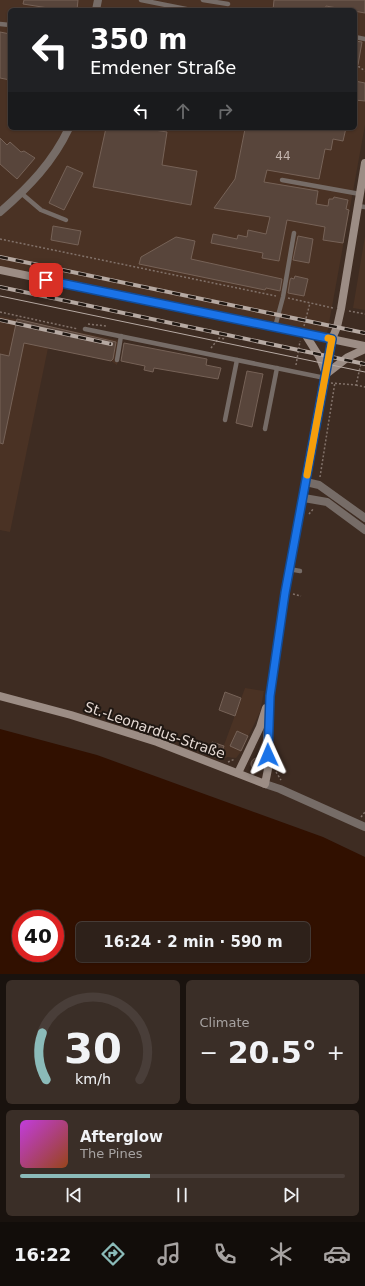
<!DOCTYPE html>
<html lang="en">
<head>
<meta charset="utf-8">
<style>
  :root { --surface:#2e211a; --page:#3a2e27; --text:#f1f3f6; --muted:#a7a3a2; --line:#493e39; --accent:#8bbbb9 }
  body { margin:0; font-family:"DejaVu Sans",sans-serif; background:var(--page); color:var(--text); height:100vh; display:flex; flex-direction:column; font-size:15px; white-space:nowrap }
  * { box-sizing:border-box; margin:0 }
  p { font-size:13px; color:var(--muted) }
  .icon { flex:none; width:22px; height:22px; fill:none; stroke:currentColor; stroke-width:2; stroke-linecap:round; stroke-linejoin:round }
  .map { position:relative; height:974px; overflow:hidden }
  .details { display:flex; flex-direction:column; gap:6px; padding:6px; background:#19120e; flex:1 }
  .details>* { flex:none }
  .hud { position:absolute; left:8px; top:8px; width:349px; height:122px; border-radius:6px; box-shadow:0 1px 3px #0004,0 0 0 1px var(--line); background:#202124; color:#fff; overflow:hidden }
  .speed { position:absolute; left:12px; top:910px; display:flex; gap:8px; font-size:20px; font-weight:700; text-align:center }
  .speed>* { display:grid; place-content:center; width:52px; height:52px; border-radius:50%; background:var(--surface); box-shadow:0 1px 3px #0004,0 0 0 1px var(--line); line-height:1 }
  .speed .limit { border:6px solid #d22; background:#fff; color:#111 }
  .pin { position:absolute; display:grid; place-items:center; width:34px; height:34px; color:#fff; margin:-17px; border-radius:8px; box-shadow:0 2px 6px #0006 }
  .me { position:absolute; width:44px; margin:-22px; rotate:359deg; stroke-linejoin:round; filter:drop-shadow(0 0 3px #0008) }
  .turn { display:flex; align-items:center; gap:14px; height:84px; padding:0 16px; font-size:18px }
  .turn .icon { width:52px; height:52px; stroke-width:2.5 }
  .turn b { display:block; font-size:28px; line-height:34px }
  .lanes { display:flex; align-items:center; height:38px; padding:0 16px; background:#0003; justify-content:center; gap:20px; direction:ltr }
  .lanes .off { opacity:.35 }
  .big { font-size:30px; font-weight:800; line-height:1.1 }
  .details .card { flex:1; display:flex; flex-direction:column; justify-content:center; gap:6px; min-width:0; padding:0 14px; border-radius:6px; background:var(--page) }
  .details .dial { align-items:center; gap:0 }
  .dial svg { height:104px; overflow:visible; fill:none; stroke:var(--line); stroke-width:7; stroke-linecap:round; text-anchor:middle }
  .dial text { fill:var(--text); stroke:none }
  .song { display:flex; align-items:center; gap:12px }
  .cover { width:48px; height:48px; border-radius:6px; background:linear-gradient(135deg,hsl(290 70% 55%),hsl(20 70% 35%)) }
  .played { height:4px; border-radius:2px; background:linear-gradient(90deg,var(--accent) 40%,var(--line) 40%) }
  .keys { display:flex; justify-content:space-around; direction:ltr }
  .heat { display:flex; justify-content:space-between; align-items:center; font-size:22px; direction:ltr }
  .details .tiles { flex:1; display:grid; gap:6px; grid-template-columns:1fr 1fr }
  .card:last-child { grid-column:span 2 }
  .trip { position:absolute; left:76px; top:922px; width:234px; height:40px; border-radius:6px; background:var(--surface); box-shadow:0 1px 3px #0004,0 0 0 1px var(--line); font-weight:800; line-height:40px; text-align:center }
  .menu { display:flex; height:64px; justify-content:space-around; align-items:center; background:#120d0a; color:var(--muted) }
  .menu .icon { width:28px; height:28px }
  .menu .selected { color:var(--accent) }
  .menu b { font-size:18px; color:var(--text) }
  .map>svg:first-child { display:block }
</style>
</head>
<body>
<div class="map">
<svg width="365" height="974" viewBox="0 0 365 974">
  <rect width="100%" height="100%" fill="#3e2c22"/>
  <g fill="#4a3224" fill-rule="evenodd">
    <path d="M0,0h365v125l-38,209 -327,-64zM10,10h345v118h-345z"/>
    <path d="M365,236v74l-12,-2z"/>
    <path d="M0,316l122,25 -5,24 -6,-4 -63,-13 -38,184 -10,-2z"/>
    <path d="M245,688l19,3 -4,21 -20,41 -4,5 -9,-1 -1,1 -6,-2z"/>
  </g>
  <path fill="#311000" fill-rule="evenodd" d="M0,729l97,26 226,82 42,20v117h-365zM21,919h34v34h-34zM83,929h220v26h-220z"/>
  <g fill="#58453b" stroke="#766257">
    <path d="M24,0h54l-1,10h-16l-38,-6z"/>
    <path d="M274,0h91v13l-39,-7 -1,4h-52z"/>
    <path d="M0,32l10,2 -2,27 2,1v18l-10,-2z"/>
    <path d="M355,41l7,1 -4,23 -3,-1z"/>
    <path d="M355,81l10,2v18l-10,-1z"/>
    <path d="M106,128h36l25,4 -5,33 35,6 -6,34 -98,-18z"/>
    <path d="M248,128h98l-3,13 -10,-2 -2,11 -6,-1 -6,30 -52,-9 -3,12 54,9 -2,13 12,2 1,-7h4l1,-2 14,3 -2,9 3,1 -6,33 -20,-3 2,-13 -38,-7 -8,41 -17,-3 1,-5 -52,-10 2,-9 24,5 1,-4 9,2 1,-7 18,4 4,-17 -56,-9 21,-29 10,-50z"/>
    <path d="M0,138l7,7 3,-3 11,10 3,-1 11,7 -18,21 -17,-15z"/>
    <path d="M67,166l16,7 -19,37 -15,-7z"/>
    <path d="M53,226l28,5 -3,14 -27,-5z"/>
    <path d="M298,236l15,3 -4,24 -16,-3z"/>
    <path d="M176,237l19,4 -4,18 91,20 -2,12 -14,-3 -1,2 -126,-26 2,-7z"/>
    <path d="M295,276l13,3 -4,17 -16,-3 2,-13 1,-2 3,1z"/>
    <path d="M17,319l99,23 -3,17 -2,2 -87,-18 -21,101 -3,-1v-89l9,2z"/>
    <path d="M124,343l83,16 -1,6 15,3 -3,11 -64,-11 -1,4 -9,-2 1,-4 -24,-5z"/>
    <path d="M247,371l16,3 -11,53 -16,-4z"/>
    <path d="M225,692l16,6 -6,18 -16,-6z"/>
    <path d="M237,731l11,5 -7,15 -11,-5z"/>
    <path d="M212,742l12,4 -4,10 -12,-4z"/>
    <circle cx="257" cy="764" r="6"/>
  </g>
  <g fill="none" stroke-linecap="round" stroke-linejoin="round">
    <g stroke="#82726a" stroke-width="1.5" stroke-dasharray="2 2" stroke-linecap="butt">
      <path d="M355,64l10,7"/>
      <path d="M0,239l276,57"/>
      <path d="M288,298l45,10"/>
      <path d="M349,311l16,3"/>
      <path d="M0,312l78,17"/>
      <path d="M88,324l18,2"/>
      <path d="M304,326l6,-23"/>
      <path d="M211,348l8,-10 6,1"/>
      <path d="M296,365l4,-24"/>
      <path d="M331,383l25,2 6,-26"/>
      <path d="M356,385l9,2"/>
      <path d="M320,477l15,-95"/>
      <path d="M309,514l5,-6"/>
      <path d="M293,594l8,2"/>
      <path d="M228,762l7,-3"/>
      <path d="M276,772l5,8"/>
      <path d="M361,817l4,-5"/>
    </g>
    <g stroke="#766c67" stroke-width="4.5">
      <path d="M141,0l50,10"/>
      <path d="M203,0l25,4"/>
      <path d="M0,24l10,1"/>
      <path d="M355,37l10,2"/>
      <path d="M282,180l78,14"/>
      <path d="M21,193l20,17 25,10"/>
      <path d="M358,206l7,1"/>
      <path d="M275,327l8,-30 11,-64"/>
      <path d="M85,329l240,49"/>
      <path d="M117,360l4,-24"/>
      <path d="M225,420l12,-60"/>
      <path d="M265,429l12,-61"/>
      <path d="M289,569l11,2"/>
    </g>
    <g stroke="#766c67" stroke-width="8">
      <path d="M96,10l2,-10"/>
      <path d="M0,212c29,-25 53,-50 69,-84"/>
      <path d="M306,482l13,3 46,33"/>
      <path d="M304,498l23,4 38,28"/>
      <path d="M265,784l15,5 85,38"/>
    </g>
    <g stroke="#9c8d85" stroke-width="8">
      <path d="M0,270l365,76"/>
      <path d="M305,334l15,24 6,16 22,-17 17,-8"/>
      <path d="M0,696l71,19 86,27 108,42 3,-15 -1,-28 3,-45 15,-103 47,-254 5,-12 4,-18 24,-146"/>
      <path d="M238,773l22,-46 6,-19"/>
    </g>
    <path stroke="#b6a9a2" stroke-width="1" d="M0,296l365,76"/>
    <g stroke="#b6a9a2" stroke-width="4">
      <g id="rail">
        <path d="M0,257l365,76"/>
        <path d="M0,287l365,77"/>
        <path d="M0,320l111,24"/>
      </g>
    </g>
    <use href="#rail" stroke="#1f1712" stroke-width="2.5" stroke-dasharray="8" stroke-linecap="butt"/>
  </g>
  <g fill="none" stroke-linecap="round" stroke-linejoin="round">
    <g stroke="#114b97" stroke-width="10">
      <path id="route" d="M46,280l286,59 -47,254 -15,103 -2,59"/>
    </g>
    <use href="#route" stroke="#1a73e8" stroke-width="7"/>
    <path stroke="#f59e0b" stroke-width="7" d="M307,475l25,-136 -4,-1"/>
  </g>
  <g text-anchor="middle" stroke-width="4" stroke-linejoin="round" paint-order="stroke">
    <g font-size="12" fill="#c2b4ad">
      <text x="283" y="160">44</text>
    </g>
    <g font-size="14" fill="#e5d9d3" stroke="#1f1712">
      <text transform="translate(155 730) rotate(19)" y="5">St.-Leonardus-Straße</text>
    </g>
  </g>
</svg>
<div class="speed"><div class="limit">40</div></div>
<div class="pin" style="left:46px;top:280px;background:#d93025"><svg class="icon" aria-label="arrive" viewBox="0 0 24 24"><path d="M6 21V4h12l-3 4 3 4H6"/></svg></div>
<svg class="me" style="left:268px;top:755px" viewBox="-20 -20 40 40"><path d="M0-17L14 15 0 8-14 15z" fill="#1a73e8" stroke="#fff" stroke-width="4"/></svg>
<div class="trip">16:24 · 2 min · 590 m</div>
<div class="hud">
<div class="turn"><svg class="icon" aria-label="left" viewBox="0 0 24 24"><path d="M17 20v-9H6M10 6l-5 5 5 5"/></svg><div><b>350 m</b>Emdener Straße</div></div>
<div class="lanes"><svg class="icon" aria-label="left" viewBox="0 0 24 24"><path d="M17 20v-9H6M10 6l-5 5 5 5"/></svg><svg class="icon off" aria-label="ahead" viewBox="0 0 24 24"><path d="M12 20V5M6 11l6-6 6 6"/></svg><svg class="icon off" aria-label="right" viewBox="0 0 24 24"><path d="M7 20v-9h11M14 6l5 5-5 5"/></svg></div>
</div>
</div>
<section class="details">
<div class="tiles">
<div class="card dial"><svg viewBox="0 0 100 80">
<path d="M14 69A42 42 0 1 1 86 69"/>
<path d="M14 69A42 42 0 0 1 11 33" stroke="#8bbbb9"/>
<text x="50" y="56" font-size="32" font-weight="700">30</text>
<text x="50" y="72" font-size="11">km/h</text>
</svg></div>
<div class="card"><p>Climate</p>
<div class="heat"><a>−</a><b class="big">20.5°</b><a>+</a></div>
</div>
<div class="card">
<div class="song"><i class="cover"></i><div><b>Afterglow</b><p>The Pines</p></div></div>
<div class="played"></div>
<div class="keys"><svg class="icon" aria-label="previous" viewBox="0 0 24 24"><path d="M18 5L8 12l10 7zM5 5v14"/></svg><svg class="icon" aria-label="pause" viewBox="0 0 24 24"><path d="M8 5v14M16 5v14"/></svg><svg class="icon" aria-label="next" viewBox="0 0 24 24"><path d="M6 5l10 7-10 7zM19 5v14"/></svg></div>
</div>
</div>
</section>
<nav class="menu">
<b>16:22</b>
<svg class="icon selected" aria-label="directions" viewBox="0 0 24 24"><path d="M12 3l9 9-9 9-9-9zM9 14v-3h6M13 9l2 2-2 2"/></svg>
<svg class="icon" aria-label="music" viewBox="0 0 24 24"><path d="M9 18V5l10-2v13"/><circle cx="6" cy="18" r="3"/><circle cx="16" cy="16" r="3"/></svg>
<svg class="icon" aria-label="phone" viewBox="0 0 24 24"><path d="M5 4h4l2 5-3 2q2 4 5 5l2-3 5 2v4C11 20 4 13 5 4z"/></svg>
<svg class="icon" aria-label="climate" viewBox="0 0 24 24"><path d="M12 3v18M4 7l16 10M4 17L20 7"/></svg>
<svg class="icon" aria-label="car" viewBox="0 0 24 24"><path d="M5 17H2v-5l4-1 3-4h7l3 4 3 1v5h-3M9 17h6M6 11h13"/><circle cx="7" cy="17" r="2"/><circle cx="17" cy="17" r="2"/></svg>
</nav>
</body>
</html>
